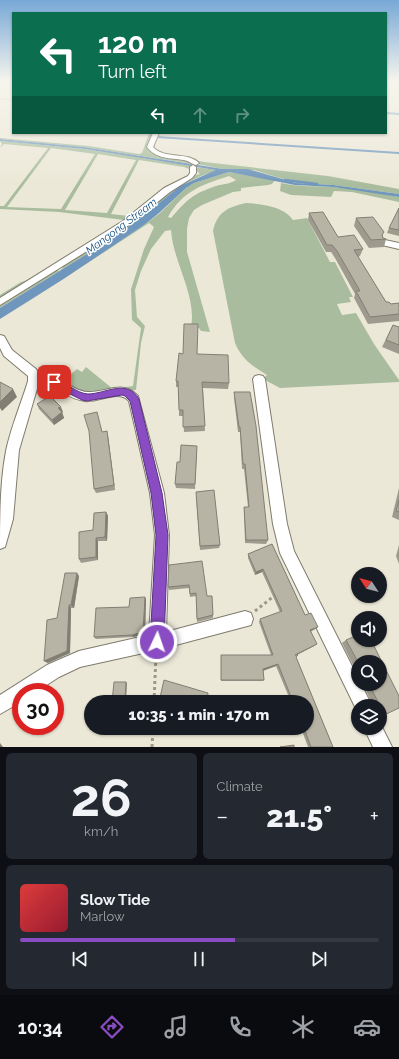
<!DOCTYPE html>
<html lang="en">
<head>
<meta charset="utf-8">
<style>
  :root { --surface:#171b24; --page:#242831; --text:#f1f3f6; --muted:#9ea1a6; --line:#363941; --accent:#8a4cc2 }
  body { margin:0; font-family:Raleway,sans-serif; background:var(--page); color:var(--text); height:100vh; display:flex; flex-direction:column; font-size:15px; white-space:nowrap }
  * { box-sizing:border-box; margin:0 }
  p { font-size:13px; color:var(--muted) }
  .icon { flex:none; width:22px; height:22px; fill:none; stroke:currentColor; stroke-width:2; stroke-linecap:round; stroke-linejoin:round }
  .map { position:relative; height:747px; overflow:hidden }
  .panel { display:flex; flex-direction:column; gap:6px; padding:6px; background:#0d0f14; flex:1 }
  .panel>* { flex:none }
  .guide { position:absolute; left:12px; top:12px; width:375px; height:122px; border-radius:0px; box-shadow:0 1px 3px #0004; background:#0b6e4f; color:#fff; overflow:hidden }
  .needle { width:26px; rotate:306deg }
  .tools { position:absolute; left:351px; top:567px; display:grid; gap:8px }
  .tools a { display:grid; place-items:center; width:36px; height:36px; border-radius:50%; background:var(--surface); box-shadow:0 1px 3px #0004; font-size:20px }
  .speed { position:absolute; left:12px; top:683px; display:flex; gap:8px; font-size:20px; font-weight:700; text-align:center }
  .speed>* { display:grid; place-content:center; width:52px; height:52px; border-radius:50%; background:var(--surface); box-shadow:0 1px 3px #0004; line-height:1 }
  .speed .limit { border:6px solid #d22; background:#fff; color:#111 }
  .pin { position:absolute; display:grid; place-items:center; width:34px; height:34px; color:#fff; margin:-17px; border-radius:8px; box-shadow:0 2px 6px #0006 }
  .me { position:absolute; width:44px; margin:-22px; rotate:3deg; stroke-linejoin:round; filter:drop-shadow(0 0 3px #0008) }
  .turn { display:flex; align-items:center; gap:14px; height:84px; padding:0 20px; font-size:18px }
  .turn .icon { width:52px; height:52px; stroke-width:2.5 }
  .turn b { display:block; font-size:28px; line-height:34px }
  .lanes { display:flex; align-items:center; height:38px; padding:0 20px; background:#0003; justify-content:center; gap:20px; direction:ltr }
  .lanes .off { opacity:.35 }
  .big { font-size:30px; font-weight:800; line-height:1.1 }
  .panel .widget { flex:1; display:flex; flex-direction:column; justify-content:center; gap:6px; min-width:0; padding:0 14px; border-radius:6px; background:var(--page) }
  .panel .dial { align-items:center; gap:0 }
  .dial b { font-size:52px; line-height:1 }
  .song { display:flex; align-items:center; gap:12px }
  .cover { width:48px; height:48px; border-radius:6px; background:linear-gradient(135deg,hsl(0 70% 55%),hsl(350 70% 35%)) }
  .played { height:4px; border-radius:2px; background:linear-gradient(90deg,var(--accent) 60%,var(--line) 60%) }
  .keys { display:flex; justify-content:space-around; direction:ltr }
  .heat { display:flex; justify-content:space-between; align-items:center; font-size:22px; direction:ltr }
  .panel .tiles { flex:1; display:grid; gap:6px; grid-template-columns:1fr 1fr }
  .widget:last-child { grid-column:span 2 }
  .trip { position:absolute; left:84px; top:695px; width:230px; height:40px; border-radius:20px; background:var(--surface); box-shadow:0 1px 3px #0004; font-weight:800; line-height:40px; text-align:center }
  .tabs { display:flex; height:64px; justify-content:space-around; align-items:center; background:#090b0e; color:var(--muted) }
  .tabs .icon { width:28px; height:28px }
  .tabs .selected { color:var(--accent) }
  .tabs b { font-size:18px; color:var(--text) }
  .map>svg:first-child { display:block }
</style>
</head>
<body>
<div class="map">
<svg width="399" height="747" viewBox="0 0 399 747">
  <rect width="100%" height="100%" fill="#ece8d8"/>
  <g fill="#a9bd9e" fill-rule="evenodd">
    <path d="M149,133h6l-7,17 4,1 -1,2 41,8 1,3 -109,-17 -84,-8v-1l89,8 50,8 3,-1z"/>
    <path d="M0,141l85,8 107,17 -1,7 -63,47 -128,81v-6l21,-13 4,-1 43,-24 56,-37 -65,-8 -59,-3v-3h4l44,-58 -44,-4 -4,4 2,-4zM51,148l44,6 -34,55 -54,-2zM98,154l38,6 -29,53 -42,-3zM139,160l45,7 5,2v4l-4,5 -21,12 -35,26 -18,-2z"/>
    <path d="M156,152l48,10 124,14 71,13v5l-66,-9 -37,-2 -42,-13 -31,-1 -26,-5v-2z"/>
    <path d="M195,167l23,3 -17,6 -21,10 -42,34 -35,24 -103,64v-4l55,-35 4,2 4,-3 -3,-2 132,-90 8,-2 -5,-5z"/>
    <path d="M229,172l46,8 -3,4 -4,1 -27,3v3l-8,1 -31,13 -8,5 -5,8 -2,11v23l23,80 -9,-1 -2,-3 -8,-1c6,-31 -18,-65 -20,-97l-6,1 -14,18 -10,22 -6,19 2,27 8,9 -4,17 -5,47 -48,5 -28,-12 17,-14 5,3 4,-5 27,22 20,-3 8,-58 -9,-8 -1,-31 13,-40 10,-22 -5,-4 -149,97 144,-95 16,-12 26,-25 8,-5zM229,176l7,4c-6,4 -13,4 -20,6 -24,8 -29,14 -45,32l-3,-1c15,-26 33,-32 61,-41z"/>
    <path d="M281,183c18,4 35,3 53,4 22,2 44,6 65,10v5l-47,-10 -18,-1 -3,6 -40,-2 -11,-4z"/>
    <path d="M246,203c15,1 38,3 47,17l14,-2 23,44h5l18,35h-4l2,5 -14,2 5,11 14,-2 18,31 25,36v2l-119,6 -17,-9 4,-4c-14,-8 -26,-17 -32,-32l-22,-112c4,-19 15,-24 33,-28z"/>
  </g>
  <path fill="#6f96bc" d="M0,139l84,8 139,22h25l48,14 37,2 66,9v3l-65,-10 -39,-2 -66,-13 -35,11 -8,5 -27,25 -15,12 -79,53 -65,41v-11l103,-64 35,-24 42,-34 36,-16 -131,-21 -85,-8z"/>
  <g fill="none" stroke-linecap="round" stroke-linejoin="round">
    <g stroke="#6f96bc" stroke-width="2">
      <path d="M386,113l13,1"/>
      <path d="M157,137l242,16"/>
    </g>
    <path stroke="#6f96bc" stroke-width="2.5" d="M285,180l32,4"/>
    <g stroke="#7f7b6d" stroke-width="2">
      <g id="minor">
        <path d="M153,133h6l-6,14c12,13 34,4 46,16l-3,2c-4,-1 -7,-4 -12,-5 -14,-2 -28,-1 -37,-13z"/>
        <path d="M193,165l3,2v6l-4,5 -22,14 -41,33 -129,80v-7l123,-77 41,-33 24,-12 2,-3v-6z"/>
        <path d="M385,240l14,3v6l-17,-4 -1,-2 1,-2z"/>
        <path d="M0,335l4,1 8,14 24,19 2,4c8,2 16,4 24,8 8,4 16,11 26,11 18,1 35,-13 50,4l26,97 5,42 -3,97 79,-21 6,2 2,6 -2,6 -94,25 -77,17 -21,10 -23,15h-15v10l-21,12v-19l47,-30 32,-14 70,-16 6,-100 -5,-42 -21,-92c-11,-12 -30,2 -44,0 -17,-2 -30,-15 -46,-19l-20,68 -6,69 -8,28 -5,2c0,-32 0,-66 6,-98 5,-24 15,-47 22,-70v-5l-24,-20 -4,-8z"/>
        <path d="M259,375l4,1 2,3 22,145 7,27 64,127v6h3l11,22h-14v7l-78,-160 -7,-29 -20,-145 2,-3z"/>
        <path d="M380,723l12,24h-19l-9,-19h16z"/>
      </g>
    </g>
    <path stroke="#9b988c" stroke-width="1" stroke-dasharray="1 1" stroke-linecap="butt" d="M0,99l13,1"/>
    <g stroke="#9b988c" stroke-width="3" stroke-dasharray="3 3" stroke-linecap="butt">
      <path d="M255,611l19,-15"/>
      <path d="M154,702l2,-47"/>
      <path d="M152,747l1,-19"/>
    </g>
    <use href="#minor" fill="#fff" fill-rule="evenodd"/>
  </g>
  <g fill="#9e9b8e">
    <path d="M399,208v28l-12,-3 2,-5z"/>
    <path d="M309,213l29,24 25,12 -3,7 -2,1 28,45 5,2 8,-1v18l-31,3 -14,-26 1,-4 -20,-36 -4,-6h-5l-18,-32z"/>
    <path d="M356,218l27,17v3l3,1 -2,8 -15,1 -15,-22z"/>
    <path d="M393,325l6,2v27l-17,-7z"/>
    <path d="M197,354l32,29 -1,6 -25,-1 2,43 -21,1 -1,-16h-4v-29h-3v-6z"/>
    <path d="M234,392l34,148 -2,4 -21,-1 -1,-32v-4h4l-4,-38h-2l-2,-37h-2l-4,-34z"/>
    <path d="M37,404l26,8h-1l2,6 -10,7 -15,-16z"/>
    <path d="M102,432l6,4 7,54 -19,3 -2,-4z"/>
    <path d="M197,450l-2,39 -19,-1 -1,-4 5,-22z"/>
    <path d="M399,488v32l-7,-3z"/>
    <path d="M196,496l24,49 -1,3 -19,2z"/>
    <path d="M106,512l2,4 -1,25h-9v19l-17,3 -2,-4 14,-29z"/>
    <path d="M272,544l33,71 10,14 -4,2 3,15 -18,9v2l37,90h-25l-7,-19h6v-26h-16l-15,-36 -13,5 1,9 -1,1h-42v-26h50l-12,-33 1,-3 20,-7 -18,-40 -7,3 -7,-17v-4z"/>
    <path d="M399,545v19l-3,-8z"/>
    <path d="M169,565l38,31 6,19v3l-16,4 -1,-26 -6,1 -1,-9 -20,2 -1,-3z"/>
    <path d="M79,576l-5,32h-3l-1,45 -22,10 -4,-2z"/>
    <path d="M145,597l1,3 -1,34 -12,3 -37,2 -2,-2 35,-30z"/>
    <path d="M346,640l53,56 -19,10h-7l-10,-22h17l-22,-22v13l-16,-32z"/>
  </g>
  <g fill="#817e74">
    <path d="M13,389l4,8 -15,14 -2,-3v-6z"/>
    <path d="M61,407l2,5 -3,2 -2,-6z"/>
    <path d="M62,412l2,6 -10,7 -2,-5z"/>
    <path d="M107,431l1,5 7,54 -1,-5z"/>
    <path d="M106,512l2,4 -1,25 -2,-4z"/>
    <path d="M96,538l2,3v19l-2,-3z"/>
    <path d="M263,569l-1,3 -7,3 1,-3z"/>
    <path d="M77,573l2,3 -5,32 -3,-3z"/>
    <path d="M145,597l1,3 -1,34 -12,3 -1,-2z"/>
    <path d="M69,605l2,3 -1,45 -22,10 -4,-2z"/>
    <path d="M318,627l-3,2 -7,4 2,-3z"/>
    <path d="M317,644l-3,2 -21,11 2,-2z"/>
    <path d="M278,664l-2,2 -14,5 1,-2z"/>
    <path d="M126,682l1,1 -1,18 -1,-1z"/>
    <rect x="125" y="728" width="2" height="4"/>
    <path d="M0,743l3,4h-3z"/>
  </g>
  <g fill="#b8b4a5" stroke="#817e74">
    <path d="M399,208v22l-10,-2z"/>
    <path d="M323,212l15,25 16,-2 9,14 -9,1 32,52h3l2,2 8,-1v11l-29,3 -14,-26h4l-23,-40 -5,-6h-5l-18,-32z"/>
    <path d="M373,217l11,15 -2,3 1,3 3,1 -15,1 -15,-22z"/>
    <path d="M184,324h14l-1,30 31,1 1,28 -27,-1 3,44 -22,1v-17h-4l-1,-29h-2l3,-28 4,1z"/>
    <path d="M393,325l6,2v18l-13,-5z"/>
    <path d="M0,382l13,7 -13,13z"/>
    <path d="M234,392h16l6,34 12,114h-22l-2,-33h5l-4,-43h-2l-3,-37h-1z"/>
    <path d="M50,396l11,11 -3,1 4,4 -10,8 -15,-16z"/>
    <path d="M97,412l5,20 5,-1 7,54 -20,4 -5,-58 -5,-16z"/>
    <path d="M181,445l16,1 -2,38h-20l2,-22h3z"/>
    <path d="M214,490l6,55 -20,1 -4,-54z"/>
    <path d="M399,500v12l-3,-1z"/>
    <path d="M106,512l-1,25 -9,1v19l-17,2v-27l14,-2 1,-17z"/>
    <path d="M272,544l33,71 6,-2 7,14 -8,3 7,14 -22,11h3l-2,2 37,90h-22l-7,-19h3v-26h-14l-15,-38 -15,5 1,11h-43v-25h52l-13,-36 22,-8 -19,-42 -7,3 -8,-18z"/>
    <path d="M202,561l5,35h5l1,19 -16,4 -1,-26 -6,1 -1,-9 -21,2 1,-22z"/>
    <path d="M65,573h12l-6,32h-2l-2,46 -23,10 3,-41 10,-2z"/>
    <path d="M145,597l-2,35 -11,3 -38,2 2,-29 33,-1 1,-9z"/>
    <path d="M358,635v5h13l28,56v12l-19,9v-11h-6h5v-2l-10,-20h11v-22h-22l-12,-22z"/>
    <path d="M164,680l44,13 -1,9h-48z"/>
    <path d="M114,682h12l-1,18h3l-1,2h-15z"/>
    <path d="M110,728h15v4h-16z"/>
    <path d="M294,745v2h-14z"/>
  </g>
  <linearGradient id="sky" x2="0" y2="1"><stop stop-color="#77a8d6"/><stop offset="0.44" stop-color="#f6f5ed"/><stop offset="1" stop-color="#f6f5ed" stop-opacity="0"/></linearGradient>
  <rect width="399" height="185" fill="url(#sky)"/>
  <path fill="#8a4cc2" stroke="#5a317e" d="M54,378c9,3 24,16 34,16 17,0 39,-16 51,5l23,94 6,42 -4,107 -2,5 -5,2 -5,-2 -2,-5 6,-107 -5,-42 -21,-92 -5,-5 -3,-1 -35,6 -5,-1 -32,-16 -1,-2 1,-3z"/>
  <g text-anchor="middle" stroke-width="3" stroke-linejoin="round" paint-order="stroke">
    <g font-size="11" font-style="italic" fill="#145082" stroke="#fff">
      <text transform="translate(121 226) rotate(-37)" y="4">Mangong Stream</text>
    </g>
  </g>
</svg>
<div class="tools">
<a><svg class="needle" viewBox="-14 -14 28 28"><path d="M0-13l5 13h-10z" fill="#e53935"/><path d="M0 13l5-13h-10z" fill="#9ea1a6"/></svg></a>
<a><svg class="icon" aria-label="sound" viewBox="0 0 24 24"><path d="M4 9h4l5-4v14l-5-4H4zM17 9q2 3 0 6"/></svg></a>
<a><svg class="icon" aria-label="search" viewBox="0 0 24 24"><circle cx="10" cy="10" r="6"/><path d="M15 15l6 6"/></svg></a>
<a><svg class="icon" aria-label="layers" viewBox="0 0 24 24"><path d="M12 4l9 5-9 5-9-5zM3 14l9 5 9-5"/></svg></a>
</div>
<div class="speed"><div class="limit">30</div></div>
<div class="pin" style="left:54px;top:382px;background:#d93025"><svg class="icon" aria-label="arrive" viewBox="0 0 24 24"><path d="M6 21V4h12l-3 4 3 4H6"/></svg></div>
<svg class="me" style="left:157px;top:642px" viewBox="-20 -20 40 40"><circle r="17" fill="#8a4cc2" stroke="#fff" stroke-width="3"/><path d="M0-11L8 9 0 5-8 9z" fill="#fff"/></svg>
<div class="trip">10:35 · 1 min · 170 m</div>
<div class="guide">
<div class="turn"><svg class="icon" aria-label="left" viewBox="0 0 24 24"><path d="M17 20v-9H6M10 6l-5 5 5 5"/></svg><div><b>120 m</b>Turn left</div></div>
<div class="lanes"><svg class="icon" aria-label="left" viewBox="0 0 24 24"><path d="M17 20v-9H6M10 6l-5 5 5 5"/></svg><svg class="icon off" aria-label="ahead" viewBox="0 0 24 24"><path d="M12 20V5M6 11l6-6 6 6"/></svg><svg class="icon off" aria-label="right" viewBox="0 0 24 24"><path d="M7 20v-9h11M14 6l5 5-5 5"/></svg></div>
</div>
</div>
<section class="panel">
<div class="tiles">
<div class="widget dial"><b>26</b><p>km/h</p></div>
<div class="widget"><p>Climate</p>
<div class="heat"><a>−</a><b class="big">21.5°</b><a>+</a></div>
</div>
<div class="widget">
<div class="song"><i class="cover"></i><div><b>Slow Tide</b><p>Marlow</p></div></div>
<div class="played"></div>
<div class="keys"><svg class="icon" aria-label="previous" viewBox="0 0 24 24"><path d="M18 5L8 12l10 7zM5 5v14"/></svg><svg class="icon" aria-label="pause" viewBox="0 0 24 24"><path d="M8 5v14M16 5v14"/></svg><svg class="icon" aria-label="next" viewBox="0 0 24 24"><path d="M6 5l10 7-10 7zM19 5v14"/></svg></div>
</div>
</div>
</section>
<nav class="tabs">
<b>10:34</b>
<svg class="icon selected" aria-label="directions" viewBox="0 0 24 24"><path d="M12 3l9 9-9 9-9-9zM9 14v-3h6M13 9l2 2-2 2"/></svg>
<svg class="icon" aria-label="music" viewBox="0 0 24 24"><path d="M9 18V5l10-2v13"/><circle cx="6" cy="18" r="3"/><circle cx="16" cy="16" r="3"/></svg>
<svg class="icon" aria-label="phone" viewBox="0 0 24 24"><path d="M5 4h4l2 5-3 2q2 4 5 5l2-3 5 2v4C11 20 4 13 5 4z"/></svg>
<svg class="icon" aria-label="climate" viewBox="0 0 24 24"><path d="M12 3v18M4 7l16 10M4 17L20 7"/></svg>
<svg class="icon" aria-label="car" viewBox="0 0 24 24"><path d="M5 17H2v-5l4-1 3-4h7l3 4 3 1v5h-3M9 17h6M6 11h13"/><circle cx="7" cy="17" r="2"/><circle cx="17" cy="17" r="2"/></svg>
</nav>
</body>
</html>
